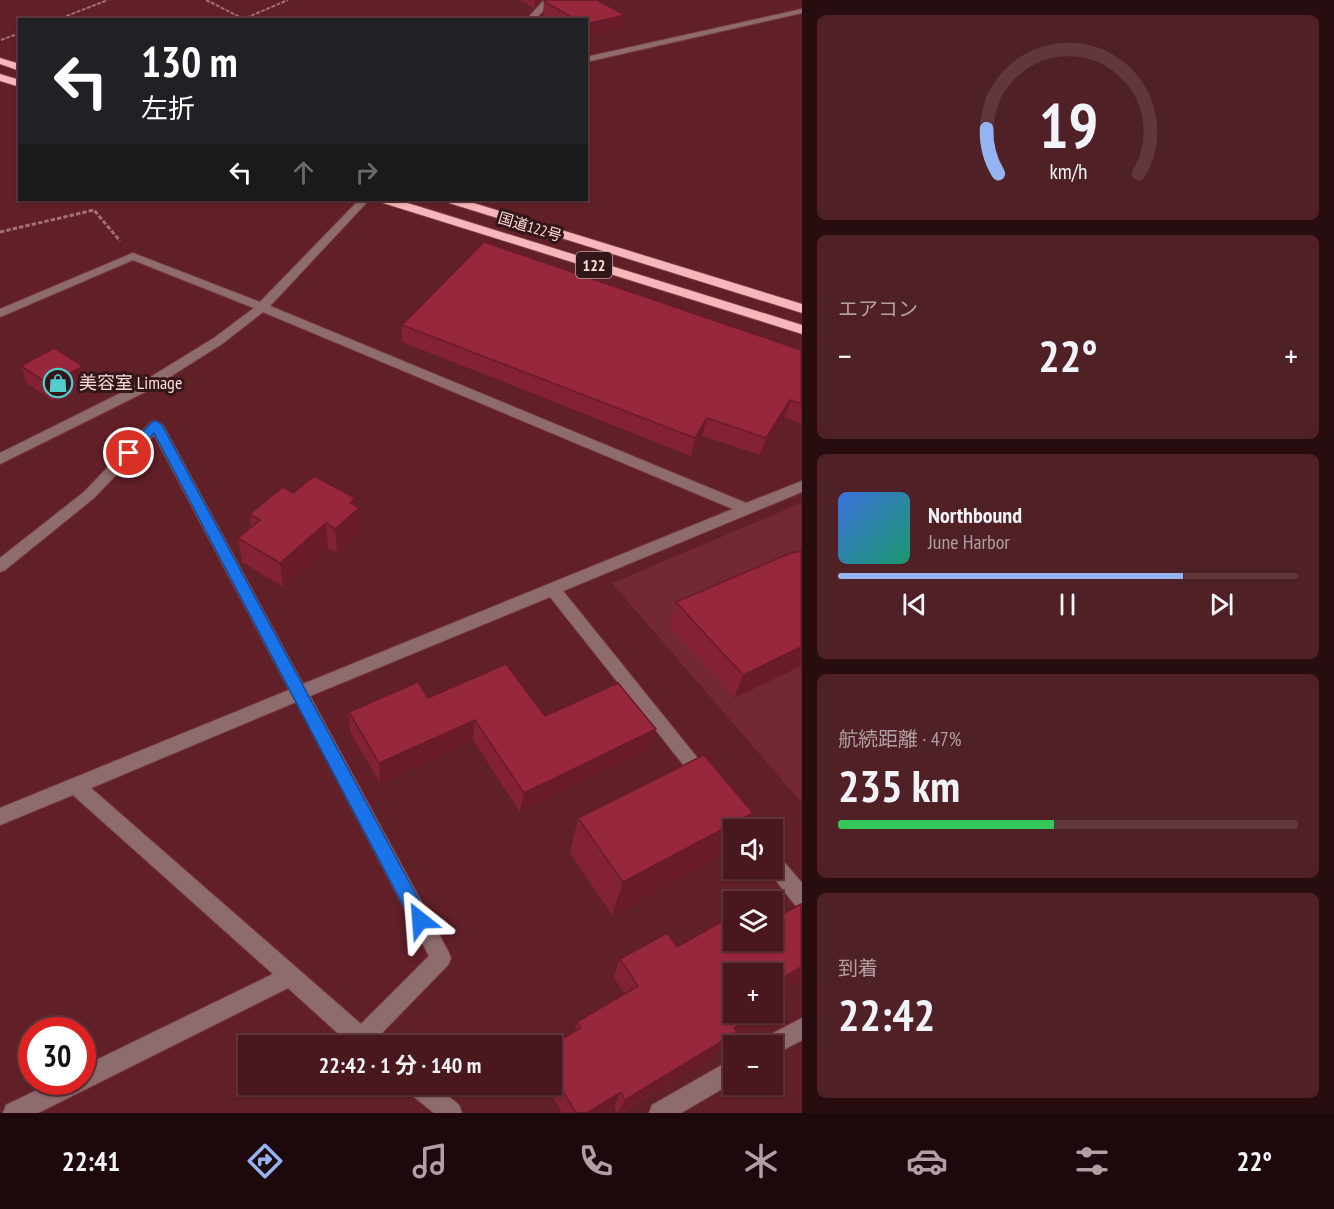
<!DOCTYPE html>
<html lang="ja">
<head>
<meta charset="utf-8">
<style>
  :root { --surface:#49171e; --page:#502027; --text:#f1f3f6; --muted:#b19fa4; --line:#61363c; --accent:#95b2f1 }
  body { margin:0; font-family:"PT Sans Narrow","Noto Sans JP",sans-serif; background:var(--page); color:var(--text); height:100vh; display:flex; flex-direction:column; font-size:22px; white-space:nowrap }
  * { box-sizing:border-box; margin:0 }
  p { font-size:20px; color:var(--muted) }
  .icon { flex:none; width:33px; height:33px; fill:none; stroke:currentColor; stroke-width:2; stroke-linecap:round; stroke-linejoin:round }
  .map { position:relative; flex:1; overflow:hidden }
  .details { display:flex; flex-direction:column; gap:15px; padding:15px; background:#280d10; width:532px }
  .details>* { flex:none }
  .banner { position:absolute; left:18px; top:18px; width:570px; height:183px; border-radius:0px; box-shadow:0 2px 4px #0004,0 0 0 2px var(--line); background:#202124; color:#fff; overflow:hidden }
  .tools { position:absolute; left:723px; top:819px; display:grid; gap:12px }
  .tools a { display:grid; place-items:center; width:60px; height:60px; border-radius:0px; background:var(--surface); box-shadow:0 2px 4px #0004,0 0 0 2px var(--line); font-size:30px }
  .speed { position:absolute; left:18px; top:1017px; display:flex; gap:12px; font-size:30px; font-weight:700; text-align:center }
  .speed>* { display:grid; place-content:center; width:78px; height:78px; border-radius:50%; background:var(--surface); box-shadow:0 2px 4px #0004,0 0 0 2px var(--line); line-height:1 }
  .speed .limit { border:9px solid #d22; background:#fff; color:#111 }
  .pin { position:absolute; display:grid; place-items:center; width:51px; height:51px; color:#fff; margin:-26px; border:3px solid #fff; border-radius:50%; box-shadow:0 2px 6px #0007 }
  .me { position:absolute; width:66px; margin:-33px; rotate:332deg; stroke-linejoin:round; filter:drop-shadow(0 0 4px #0008) }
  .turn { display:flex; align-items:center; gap:21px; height:126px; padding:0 24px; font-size:27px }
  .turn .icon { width:78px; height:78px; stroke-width:2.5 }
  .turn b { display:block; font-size:42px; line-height:51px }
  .lanes { display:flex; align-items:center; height:57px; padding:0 24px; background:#0003; justify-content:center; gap:30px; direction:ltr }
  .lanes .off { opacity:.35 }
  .big { font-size:45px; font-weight:700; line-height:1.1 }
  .details .card { flex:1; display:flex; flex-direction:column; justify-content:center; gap:9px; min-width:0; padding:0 21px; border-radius:9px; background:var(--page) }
  .details .dial { align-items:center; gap:0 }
  .dial svg { height:156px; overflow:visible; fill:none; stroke:var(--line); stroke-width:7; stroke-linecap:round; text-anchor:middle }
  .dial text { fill:var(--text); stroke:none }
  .song { display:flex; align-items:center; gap:18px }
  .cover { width:72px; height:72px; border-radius:9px; background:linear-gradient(135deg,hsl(220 70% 55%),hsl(160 70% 35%)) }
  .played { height:6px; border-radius:3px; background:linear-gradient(90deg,var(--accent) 75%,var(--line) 75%) }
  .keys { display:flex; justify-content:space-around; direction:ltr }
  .heat { display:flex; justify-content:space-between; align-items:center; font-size:33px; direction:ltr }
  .charge { height:9px; border-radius:4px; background:linear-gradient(90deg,#34c759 47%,var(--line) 0) }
  .trip { position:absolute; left:238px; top:1035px; width:324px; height:60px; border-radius:0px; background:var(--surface); box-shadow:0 2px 4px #0004,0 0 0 2px var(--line); font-weight:700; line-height:60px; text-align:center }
  .menu { display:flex; height:96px; justify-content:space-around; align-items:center; background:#1d090c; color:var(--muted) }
  .menu .icon { width:42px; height:42px }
  .menu .active { color:var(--accent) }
  .menu b { font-size:27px; color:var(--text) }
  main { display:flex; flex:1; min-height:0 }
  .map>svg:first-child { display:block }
</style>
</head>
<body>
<main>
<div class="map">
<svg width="802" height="1113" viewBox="0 0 802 1113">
  <rect width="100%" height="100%" fill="#611f28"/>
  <path fill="#722934" d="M801,503v299l-189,-219z"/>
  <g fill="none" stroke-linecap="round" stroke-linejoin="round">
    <g stroke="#7a3d45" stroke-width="2">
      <g id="minor">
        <path d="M544,0h8l-17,20h-9z"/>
        <path d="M802,9v4l-216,49v-5z"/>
        <path d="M359,200h10l-99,106 476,197 56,-22v11l-239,99 149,185 -3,6 -6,2 -6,-2 -147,-185 -240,99 138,255 3,7 -3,7 -71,73 2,8h-27l-64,-58 -250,125h-35l3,-8 48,-23h28v-15l191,-93 -200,-179 -73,30v-17l289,-118 -135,-255 -60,63 -89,72 -5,2v-14l84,-66 67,-70 5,-1 7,4 140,259 430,-175 -470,-197 -41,32 -73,46 -149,74v-11l139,-69 75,-46 40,-30 -121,-48 -133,57v-8l133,-56 127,49zM296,702l133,254 -68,68 -270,-236z"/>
        <path d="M772,853l7,3 23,27v24l-7,-2 -29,-37h6z"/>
        <path d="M802,1018v22l-30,16v-10h-10l2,-8z"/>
        <path d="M734,1058v24l-53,31h-32l3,-8z"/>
        <path d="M405,1084h29l25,21 3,8h-28l-26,-21z"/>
      </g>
    </g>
    <g stroke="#7a3d45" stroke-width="2">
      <g id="highway">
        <path d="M0,58l20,6v7l-20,-7z"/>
        <path d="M0,74l20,6v7l-20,-6z"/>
        <path d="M381,200h17l404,125v9l-419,-131z"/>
        <path d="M447,200h17l338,104v9l-353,-110z"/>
      </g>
    </g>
    <g stroke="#a36f74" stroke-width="2" stroke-dasharray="4 1.5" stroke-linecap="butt">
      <path d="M206,0l36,18"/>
      <path d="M56,20l52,-20"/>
      <path d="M241,20l47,-20"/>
      <path d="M1,40l19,-7"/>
    </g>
    <path stroke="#a36f74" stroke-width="3" stroke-dasharray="4.5 2" stroke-linecap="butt" d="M0,232l94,-22 26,31"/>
    <use href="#minor" fill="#8e6c6e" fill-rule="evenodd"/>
    <use href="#highway" fill="#f7b6b9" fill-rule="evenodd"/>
  </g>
  <g fill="#822232">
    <path d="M520,0h21l-7,8z"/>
    <path d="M544,1l79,27 -37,-8h-33l-10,-6z"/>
    <path d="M402,325l399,25v74l-16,-7 -25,38 -58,-19 -11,20 -289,-114z"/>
    <path d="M21,366l67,17 -33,19 -29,-19z"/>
    <path d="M293,493l62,5v8l5,26 -23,21 -9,-5 -45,39 -41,-25 -4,-24 13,-11 -1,-13z"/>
    <path d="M794,553l-60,145 -65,-72 7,-24z"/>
    <path d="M428,698l117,18 105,33 -130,63 -47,-72 -93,43 -30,-51 -1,-20z"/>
    <path d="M753,813l-8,17h-11v19l-122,66 -42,-62 8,-35z"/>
    <path d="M734,940l67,37 -19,12 5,7 -11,16 -44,27 -6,9 -106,65h-3l-3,-6 -10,6h-42l-16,-29h6v-38l22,-14 3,-10 48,-28 -12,-17 7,-18 57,-12z"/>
  </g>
  <g fill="#6a1b29">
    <path d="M534,0h7l-7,8z"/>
    <path d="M625,15l-2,13 -37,9v-13z"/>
    <path d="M83,366l5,17 -33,19 -5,-17z"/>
    <path d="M790,400l-5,17 -25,38 6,-17z"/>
    <path d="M707,418l-5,18 -11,20 4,-18z"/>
    <path d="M355,498l1,13 3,-3 1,24 -23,21 -2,-24 15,-26z"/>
    <path d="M326,523l2,25 -45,39 -3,-24z"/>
    <path d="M801,647v19l-67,32 9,-23z"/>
    <path d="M475,720l-2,20 -93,43 -1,-20z"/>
    <path d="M656,729l-6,20 -130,63 4,-19z"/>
    <path d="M753,813l-8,17h-11v19l-122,66 11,-33z"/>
    <path d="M801,967v10l-29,17 4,-12z"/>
    <path d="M787,996l-11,16 -44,27 -6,9 -108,65 7,-13 109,-72 26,-16h12v-7z"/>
    <path d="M621,1092l-7,15 -10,6h-17z"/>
  </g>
  <g fill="#97273a" stroke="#6a1b29" stroke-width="1.5">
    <path d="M545,0h52l28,15 -39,9v-4h-10l-32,-19z"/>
    <path d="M484,242l317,108v54l-11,-4 -24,38 -59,-20 -12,20 -293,-113z"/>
    <path d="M54,348l29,18 -33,19 -29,-19z"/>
    <path d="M314,476l41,22 -5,5 9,5 -24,21 -9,-6 -46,40 -42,-25 22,-18 -10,-6 33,-27 10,6z"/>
    <path d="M801,550v97l-58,28 -67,-73 117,-50 1,1z"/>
    <path d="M506,664l39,52 73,-33 38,46 -132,64 -49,-73 -96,43 -30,-51 69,-30 10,16z"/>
    <path d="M704,755l49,58 -130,69 -45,-64z"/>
    <path d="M801,904v63l-25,15 11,14 -15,9v-31h-38v38h26l-26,16 3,4 -112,68 -4,-8 -34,21h-11l-24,-41v-26h-2l31,-18 -4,-6 61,-36 -18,-27 47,-26 10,14 51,-29 6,7v15h38v-20z"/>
  </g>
  <path fill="#1a73e8" stroke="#114b97" stroke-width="1.5" d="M156,421l6,4 264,488 3,7 -3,6 -6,2 -6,-2 -260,-493 -21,23 -4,1 -6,-4 29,-31z"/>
  <defs>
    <g id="shop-ring" transform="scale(1.5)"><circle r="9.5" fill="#331619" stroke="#52cdcd" stroke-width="1.5"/><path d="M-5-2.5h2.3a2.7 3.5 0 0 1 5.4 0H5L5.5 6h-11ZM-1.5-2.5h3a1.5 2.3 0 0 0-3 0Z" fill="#52cdcd"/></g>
  </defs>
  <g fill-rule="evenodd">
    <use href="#shop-ring" x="58" y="383"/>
  </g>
  <g text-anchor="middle" stroke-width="6" stroke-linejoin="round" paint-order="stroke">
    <g font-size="15" fill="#fddbdc" stroke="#331619">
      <text transform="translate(530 227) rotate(17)" y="5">国道122号</text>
    </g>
    <rect fill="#331619" stroke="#c0a0a2" stroke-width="1.5" x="576" y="252" width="36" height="26" rx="4.5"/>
    <g font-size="16" font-weight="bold" fill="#fddbdc">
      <text x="594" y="271">122</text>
    </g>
    <g font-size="18" fill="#fddbdc" stroke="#331619" text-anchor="start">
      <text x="79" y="389">美容室 Limage</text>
    </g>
  </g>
</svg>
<div class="tools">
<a><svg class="icon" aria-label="sound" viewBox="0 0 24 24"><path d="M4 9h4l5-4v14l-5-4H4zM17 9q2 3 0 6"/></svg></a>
<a><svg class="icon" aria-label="layers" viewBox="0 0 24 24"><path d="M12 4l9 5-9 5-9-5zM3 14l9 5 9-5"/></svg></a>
<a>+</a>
<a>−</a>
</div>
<div class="speed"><div class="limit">30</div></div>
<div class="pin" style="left:129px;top:453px;background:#d93025"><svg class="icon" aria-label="arrive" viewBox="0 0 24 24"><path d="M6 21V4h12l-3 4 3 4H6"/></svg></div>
<svg class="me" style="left:420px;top:920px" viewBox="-20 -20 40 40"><path d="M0-17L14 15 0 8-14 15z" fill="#1a73e8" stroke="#fff" stroke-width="4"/></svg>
<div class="trip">22:42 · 1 分 · 140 m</div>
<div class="banner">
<div class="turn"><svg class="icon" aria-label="left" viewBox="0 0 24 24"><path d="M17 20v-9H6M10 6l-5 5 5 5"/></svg><div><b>130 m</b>左折</div></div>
<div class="lanes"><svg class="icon" aria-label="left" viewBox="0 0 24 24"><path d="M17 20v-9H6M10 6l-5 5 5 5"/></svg><svg class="icon off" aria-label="ahead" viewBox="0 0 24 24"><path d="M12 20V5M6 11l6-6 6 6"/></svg><svg class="icon off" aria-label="right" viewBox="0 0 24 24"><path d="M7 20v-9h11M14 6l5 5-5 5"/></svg></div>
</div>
</div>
<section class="details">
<div class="card dial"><svg viewBox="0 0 100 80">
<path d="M14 69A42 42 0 1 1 86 69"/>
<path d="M14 69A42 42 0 0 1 8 46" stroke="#95b2f1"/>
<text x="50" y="56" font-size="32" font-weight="700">19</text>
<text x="50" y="72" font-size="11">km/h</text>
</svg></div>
<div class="card"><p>エアコン</p>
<div class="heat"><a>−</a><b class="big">22°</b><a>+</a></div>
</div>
<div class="card">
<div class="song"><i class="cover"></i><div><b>Northbound</b><p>June Harbor</p></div></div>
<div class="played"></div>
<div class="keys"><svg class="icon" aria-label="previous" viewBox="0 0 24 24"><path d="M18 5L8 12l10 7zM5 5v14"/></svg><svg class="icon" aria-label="pause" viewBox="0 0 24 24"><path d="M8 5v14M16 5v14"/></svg><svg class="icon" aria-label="next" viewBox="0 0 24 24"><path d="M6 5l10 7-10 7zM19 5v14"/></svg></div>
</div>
<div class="card"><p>航続距離 · 47%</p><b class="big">235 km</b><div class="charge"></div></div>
<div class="card"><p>到着</p><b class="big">22:42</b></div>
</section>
</main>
<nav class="menu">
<b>22:41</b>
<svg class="icon active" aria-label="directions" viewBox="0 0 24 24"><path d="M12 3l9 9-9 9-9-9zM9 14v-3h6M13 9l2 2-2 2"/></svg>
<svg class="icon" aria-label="music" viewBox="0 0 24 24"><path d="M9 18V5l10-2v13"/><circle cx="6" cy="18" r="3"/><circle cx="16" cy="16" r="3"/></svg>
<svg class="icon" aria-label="phone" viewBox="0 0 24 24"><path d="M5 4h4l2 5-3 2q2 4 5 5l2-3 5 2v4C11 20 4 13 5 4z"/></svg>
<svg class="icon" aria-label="climate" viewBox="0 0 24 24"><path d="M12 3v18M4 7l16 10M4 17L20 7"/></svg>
<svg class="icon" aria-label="car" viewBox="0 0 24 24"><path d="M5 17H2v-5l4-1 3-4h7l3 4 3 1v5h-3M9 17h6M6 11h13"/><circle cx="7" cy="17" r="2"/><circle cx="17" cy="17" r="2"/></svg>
<svg class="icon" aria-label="filters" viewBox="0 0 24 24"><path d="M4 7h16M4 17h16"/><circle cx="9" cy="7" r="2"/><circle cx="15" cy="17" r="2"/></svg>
<b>22°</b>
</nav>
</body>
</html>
